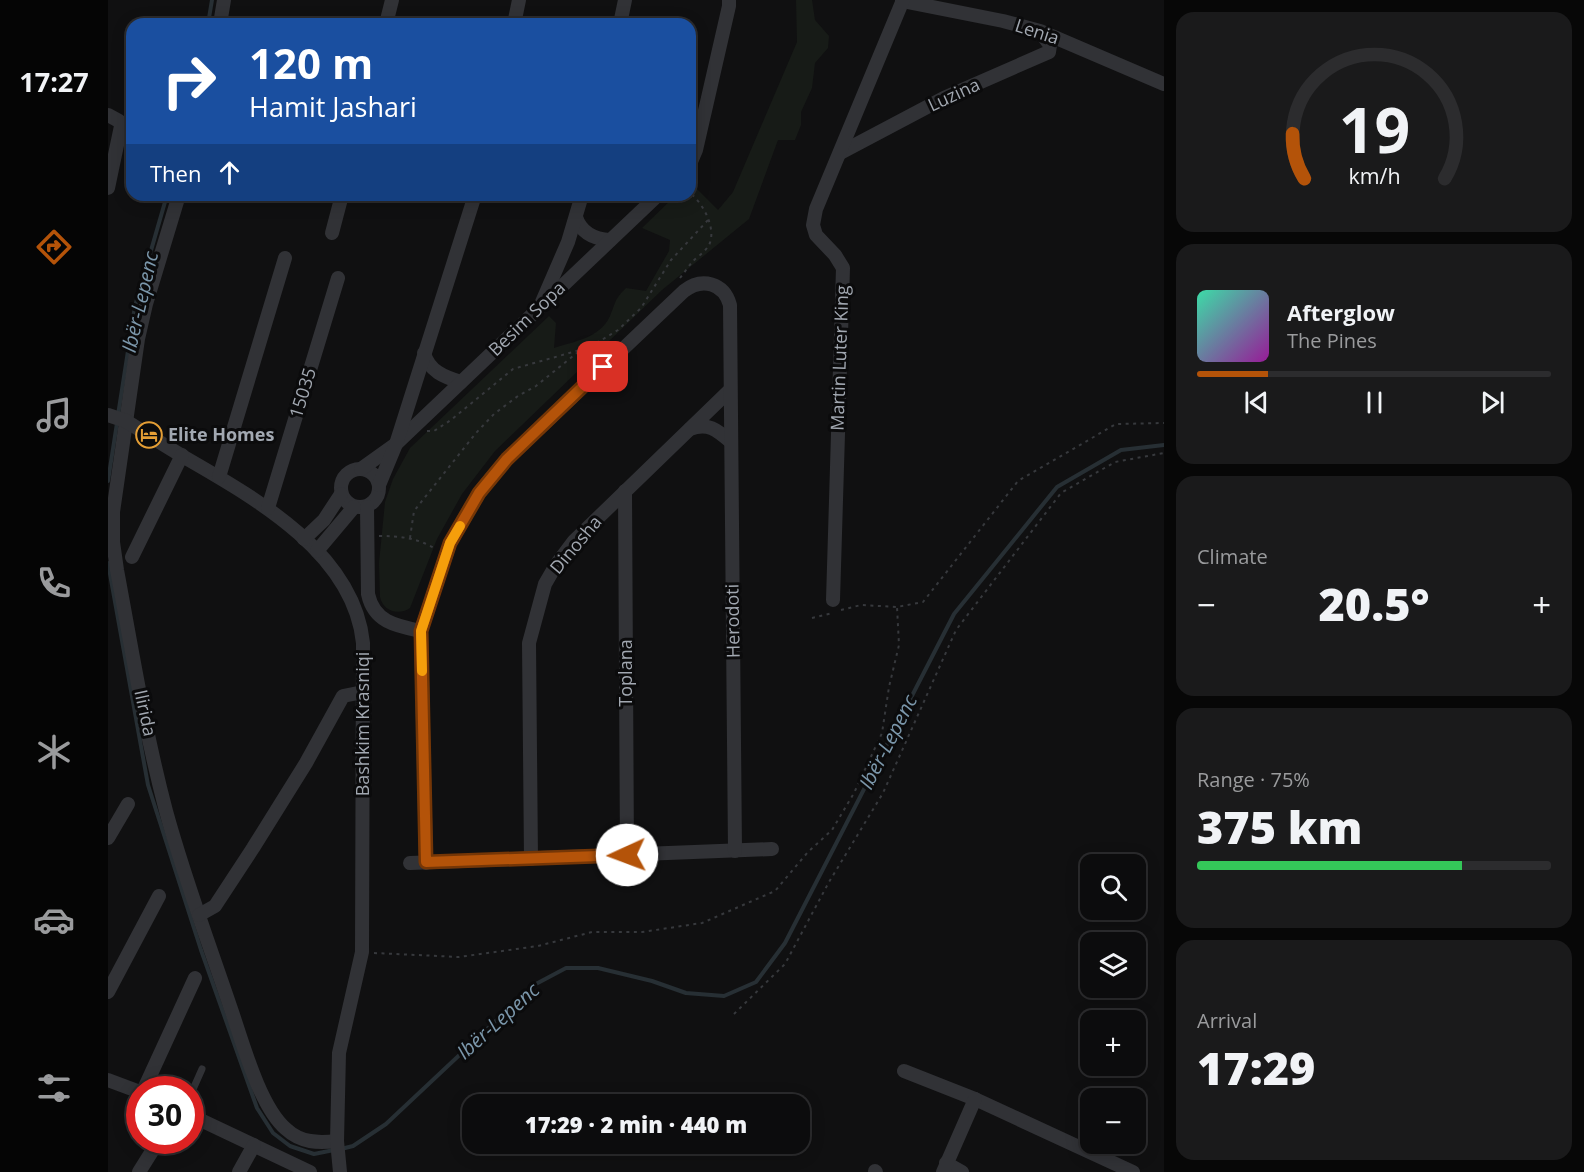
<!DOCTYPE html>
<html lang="en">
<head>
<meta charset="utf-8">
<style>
  :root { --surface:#0c0c0d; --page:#1a1a1b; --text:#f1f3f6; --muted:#9a9b9d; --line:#2c2c2e; --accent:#b45309 }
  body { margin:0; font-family:"Open Sans",sans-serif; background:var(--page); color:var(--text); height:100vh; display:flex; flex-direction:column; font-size:22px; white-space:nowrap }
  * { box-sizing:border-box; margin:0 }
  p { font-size:20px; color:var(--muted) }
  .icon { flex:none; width:33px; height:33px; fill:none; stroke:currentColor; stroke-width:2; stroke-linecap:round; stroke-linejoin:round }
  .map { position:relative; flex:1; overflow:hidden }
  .panel { display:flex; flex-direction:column; gap:12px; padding:12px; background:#070707; width:420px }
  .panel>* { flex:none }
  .top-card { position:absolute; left:18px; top:18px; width:570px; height:183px; border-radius:18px; box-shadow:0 3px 15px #0003,0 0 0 2px var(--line); background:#1a4fa0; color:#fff; overflow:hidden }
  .buttons { position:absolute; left:972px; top:854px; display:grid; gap:12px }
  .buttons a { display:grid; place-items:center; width:66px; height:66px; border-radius:12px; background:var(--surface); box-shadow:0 3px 15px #0003,0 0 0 2px var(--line); font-size:30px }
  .speed { position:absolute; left:18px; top:1076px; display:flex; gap:12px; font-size:30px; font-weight:700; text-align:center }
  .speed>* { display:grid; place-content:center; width:78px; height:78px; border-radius:50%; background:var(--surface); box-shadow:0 3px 15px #0003,0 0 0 2px var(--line); line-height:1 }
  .speed .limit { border:9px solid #d22; background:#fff; color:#111 }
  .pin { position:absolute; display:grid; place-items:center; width:51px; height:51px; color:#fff; margin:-26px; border-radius:12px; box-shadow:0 3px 9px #0006 }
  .me { position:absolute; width:66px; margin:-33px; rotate:268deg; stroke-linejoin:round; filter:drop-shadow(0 0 4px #0008) }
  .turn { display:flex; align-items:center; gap:21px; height:126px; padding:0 24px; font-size:27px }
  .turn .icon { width:78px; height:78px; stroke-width:2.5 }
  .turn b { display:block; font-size:42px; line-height:51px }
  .then { display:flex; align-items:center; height:57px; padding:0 24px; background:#0003; gap:12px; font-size:22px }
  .big { font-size:45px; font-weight:800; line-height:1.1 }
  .panel .tile { flex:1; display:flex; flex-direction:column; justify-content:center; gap:9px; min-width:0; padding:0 21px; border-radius:18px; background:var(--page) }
  .panel .dial { align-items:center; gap:0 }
  .dial svg { height:156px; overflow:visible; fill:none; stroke:var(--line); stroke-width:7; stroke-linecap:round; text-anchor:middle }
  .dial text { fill:var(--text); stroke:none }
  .song { display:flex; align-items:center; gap:18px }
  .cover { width:72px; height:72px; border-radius:9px; background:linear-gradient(135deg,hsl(160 70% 55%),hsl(300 70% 35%)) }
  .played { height:6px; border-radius:3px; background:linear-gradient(90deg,var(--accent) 20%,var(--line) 20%) }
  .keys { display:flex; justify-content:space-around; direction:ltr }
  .heat { display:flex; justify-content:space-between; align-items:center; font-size:33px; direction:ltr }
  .charge { height:9px; border-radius:4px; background:linear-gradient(90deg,#34c759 75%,var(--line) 0) }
  .trip { position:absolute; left:354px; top:1094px; width:348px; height:60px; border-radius:18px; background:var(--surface); box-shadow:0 3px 15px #0003,0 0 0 2px var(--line); font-weight:800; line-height:60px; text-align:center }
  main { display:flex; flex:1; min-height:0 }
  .tabs { display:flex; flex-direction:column; width:108px; justify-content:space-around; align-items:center; background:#050505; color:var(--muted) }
  .tabs .icon { width:42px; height:42px }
  .tabs .current { color:var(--accent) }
  .tabs b { font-size:27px; color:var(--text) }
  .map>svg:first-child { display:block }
</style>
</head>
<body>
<main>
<nav class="tabs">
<b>17:27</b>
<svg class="icon current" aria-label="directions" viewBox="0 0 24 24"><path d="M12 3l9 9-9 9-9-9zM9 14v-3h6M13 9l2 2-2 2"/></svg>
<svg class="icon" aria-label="music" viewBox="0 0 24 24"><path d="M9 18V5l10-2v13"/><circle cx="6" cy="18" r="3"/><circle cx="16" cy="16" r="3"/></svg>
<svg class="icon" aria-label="phone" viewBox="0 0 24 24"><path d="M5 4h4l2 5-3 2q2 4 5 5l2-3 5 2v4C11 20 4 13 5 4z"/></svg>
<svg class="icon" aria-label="climate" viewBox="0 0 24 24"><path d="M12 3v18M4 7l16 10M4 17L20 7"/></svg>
<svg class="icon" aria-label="car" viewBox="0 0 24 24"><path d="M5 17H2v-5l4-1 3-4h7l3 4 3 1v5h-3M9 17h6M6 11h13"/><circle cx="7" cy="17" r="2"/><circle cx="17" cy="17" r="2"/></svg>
<svg class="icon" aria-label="filters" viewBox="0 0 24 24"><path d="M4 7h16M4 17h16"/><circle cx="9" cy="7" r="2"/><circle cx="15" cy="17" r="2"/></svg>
</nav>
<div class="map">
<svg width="1056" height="1172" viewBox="0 0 1056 1172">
  <rect width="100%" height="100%" fill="#101011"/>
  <path fill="#171b17" d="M688,0h16l3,20 14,16 -1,12 -13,15 -3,25 -11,24v13l-6,15h-17l-29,79 -87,71 -167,161 -33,43 -25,45 -27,69c-12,8 -27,3 -30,-11l-1,-34 6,-61 8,-23 17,-31 139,-132 7,7 -2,25c21,-7 46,-10 56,-32 6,-14 4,-16 16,-28l20,3 23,-40 1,-11 -28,-12 34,-33h14v-13l28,28 15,-18 64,-150z"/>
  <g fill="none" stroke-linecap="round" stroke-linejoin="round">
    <g stroke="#272f34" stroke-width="4">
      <path d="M100,24l4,-24"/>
      <path d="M10,415l17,-109 32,-111"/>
      <path d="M0,481l9,-58"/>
      <path d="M0,563l40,222 53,165 56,158 16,25 17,13 24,8 20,-4"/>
      <path d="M233,1149l12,-3 33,-22 148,-139 32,-17h32l54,13 34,12 38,3 32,-14 29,-39 169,-329 103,-127 64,-37 43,-5"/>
    </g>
    <g stroke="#37393d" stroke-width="2" stroke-dasharray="3 4.5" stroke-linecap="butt">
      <path d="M572,278c4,-5 8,-11 12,-16 5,-5 13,-10 17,-17 8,-16 -6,-42 -19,-52"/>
      <path d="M319,431h7l17,-11 62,-51 67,-19 20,-9 18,-11 23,-22 30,-48 37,-40"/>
      <path d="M271,536c22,0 38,2 57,13"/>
      <path d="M302,538l4,-27 62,-78 18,-19 24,-18 18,-10 42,-34"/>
      <path d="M733,610l20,-5 36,2 26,-5 95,-121 98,-57 48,-1"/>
      <path d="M704,618l21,-5"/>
      <path d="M266,953l85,4 79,-11 54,-14h50l60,-9 73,-32 33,-39 24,-22 22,-37 28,-60 7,-46 10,-42 -2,-38"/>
      <path d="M626,1014l51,-50 44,-82 54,-89 73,-163 105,-137 54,-31 49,-9"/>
    </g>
    <path stroke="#313236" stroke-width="7" d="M82,1096l12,-27"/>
    <g stroke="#313236" stroke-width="14">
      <path d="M794,1l101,20 37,10 124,53"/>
      <path d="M112,24l4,-24"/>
      <path d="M278,24l6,-24"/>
      <path d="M406,24l5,-24"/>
      <path d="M512,24l5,-24"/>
      <path d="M0,115l11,6 2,5 -13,62"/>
      <path d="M732,153l104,-55 105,-46 1,-7 -10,-13"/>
      <path d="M582,164l6,-14 33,-144v-6"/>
      <path d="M71,195l-33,109 -8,35 -25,173v30l4,28c15,80 28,162 49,241 18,66 42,130 64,195 12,34 29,100 56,123 15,14 32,14 51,12"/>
      <path d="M468,217c5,16 18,22 34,23"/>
      <path d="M224,233l10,-38"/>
      <path d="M434,302l26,-60 14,-47"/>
      <path d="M316,353c5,18 20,24 37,29"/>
      <path d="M0,415l18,6c19,12 38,24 58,36 71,41 170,96 179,186l-1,309 -23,101 -2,88 3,31"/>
      <path d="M582,429c18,-7 27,1 41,13"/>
      <circle cx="252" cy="488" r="19"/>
      <path d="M253,469l35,-25 262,-249"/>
      <path d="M111,477l66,-219"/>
      <path d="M271,485l17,-41 79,-249"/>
      <path d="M517,491l2,364"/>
      <path d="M259,507l1,87c6,28 28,32 53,37"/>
      <path d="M160,508l70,-230"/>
      <path d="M196,539l20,-19 17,-26"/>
      <path d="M209,551l37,-44"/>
      <path d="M24,557l50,-102"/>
      <path d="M725,600l10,-332 -8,-13 -19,-20 -3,-10 3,-16 87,-209"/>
      <path d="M0,838l20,-34"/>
      <path d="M423,859l-2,-216 16,-59 11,-19 18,-24 156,-151"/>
      <path d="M302,863l362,-14"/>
      <path d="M318,863l-5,-232 29,-88 29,-50 28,-34 177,-168c18,-14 40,-8 46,14l5,546"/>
      <path d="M91,915l16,-9 38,-58 53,-85 37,-67 20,-4"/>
      <path d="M0,992l51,-96"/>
      <path d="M796,1071l71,28 158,73"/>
      <path d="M0,1080l32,12"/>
      <path d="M36,1089l51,-111"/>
      <path d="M82,1115l120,57"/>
      <path d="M838,1163l16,9"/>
      <path d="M767,1171l1,1"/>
      <path d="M31,1172l20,-32"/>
      <path d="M131,1172l15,-27"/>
      <path d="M835,1172l32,-73"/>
    </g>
  </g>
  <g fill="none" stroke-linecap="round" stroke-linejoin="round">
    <g stroke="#753606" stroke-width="15">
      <path id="route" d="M495,367l-96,92 -28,34 -29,50 -29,88 5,231 201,-7"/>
    </g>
    <use href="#route" stroke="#b45309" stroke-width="10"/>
    <path stroke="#f59e0b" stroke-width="10" d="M314,671l-1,-40 29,-88 10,-17"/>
  </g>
  <defs>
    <g id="hotel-ring" transform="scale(1.35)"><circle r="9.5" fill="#0b0b0c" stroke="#e49e35" stroke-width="1.5"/><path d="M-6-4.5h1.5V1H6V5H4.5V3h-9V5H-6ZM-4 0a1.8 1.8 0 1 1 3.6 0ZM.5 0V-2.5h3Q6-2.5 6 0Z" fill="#e49e35"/></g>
  </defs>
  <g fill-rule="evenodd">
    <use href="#hotel-ring" x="41" y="435"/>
  </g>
  <g text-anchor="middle" stroke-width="6" stroke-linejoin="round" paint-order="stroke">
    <g font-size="18" fill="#a2a8b1" stroke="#0b0b0c">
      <text transform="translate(929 32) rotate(18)" y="6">Lenia</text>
      <text transform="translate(846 95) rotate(-25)" y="6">Luzina</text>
      <text transform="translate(419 319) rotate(-44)" y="6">Besim Sopa</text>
      <text transform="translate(732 358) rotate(-88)" y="6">Martin Luter King</text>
      <text transform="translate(195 393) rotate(-73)" y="6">15035</text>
      <text transform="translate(468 545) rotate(-50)" y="6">Dinosha</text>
      <text transform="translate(625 621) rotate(-91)" y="6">Herodoti</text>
      <text transform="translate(518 673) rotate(-90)" y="6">Toplana</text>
      <text transform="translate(37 713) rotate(78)" y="6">Ilirida</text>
      <text transform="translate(255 724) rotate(-90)" y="6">Bashkim Krasniqi</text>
    </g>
    <g font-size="18" font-weight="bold" fill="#a2a8b1" stroke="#0b0b0c" text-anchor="start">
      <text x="60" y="441">Elite Homes</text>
    </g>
    <g font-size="20" font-style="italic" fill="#7b97ab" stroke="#0b0b0c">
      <text transform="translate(32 302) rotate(-77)" y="7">Ibër-Lepenc</text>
      <text transform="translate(780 742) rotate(-63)" y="7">Ibër-Lepenc</text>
      <text transform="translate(390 1021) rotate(-42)" y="7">Ibër-Lepenc</text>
    </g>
  </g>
</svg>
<div class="buttons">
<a><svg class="icon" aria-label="search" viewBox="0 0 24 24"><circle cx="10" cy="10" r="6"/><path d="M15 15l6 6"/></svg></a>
<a><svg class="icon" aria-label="layers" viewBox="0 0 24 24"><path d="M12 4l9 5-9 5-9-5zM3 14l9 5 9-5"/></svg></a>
<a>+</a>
<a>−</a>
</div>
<div class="speed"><div class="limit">30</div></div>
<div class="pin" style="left:495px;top:367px;background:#d93025"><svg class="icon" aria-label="arrive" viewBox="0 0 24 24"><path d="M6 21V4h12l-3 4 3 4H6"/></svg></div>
<svg class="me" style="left:519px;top:855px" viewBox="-20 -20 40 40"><circle r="19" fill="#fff"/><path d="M0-13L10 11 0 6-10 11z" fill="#b45309"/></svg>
<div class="trip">17:29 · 2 min · 440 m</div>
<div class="top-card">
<div class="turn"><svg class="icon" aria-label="right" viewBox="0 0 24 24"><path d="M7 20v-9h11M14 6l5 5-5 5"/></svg><div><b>120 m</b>Hamit Jashari</div></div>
<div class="then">Then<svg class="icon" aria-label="ahead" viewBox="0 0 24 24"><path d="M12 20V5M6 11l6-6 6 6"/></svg></div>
</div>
</div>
<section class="panel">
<div class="tile dial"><svg viewBox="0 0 100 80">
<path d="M14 69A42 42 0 1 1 86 69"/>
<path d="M14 69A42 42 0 0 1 8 46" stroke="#b45309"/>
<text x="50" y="56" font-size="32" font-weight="700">19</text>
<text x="50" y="72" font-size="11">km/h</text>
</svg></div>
<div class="tile">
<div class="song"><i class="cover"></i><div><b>Afterglow</b><p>The Pines</p></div></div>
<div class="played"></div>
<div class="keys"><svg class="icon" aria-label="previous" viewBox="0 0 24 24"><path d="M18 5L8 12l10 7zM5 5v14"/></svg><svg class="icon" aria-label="pause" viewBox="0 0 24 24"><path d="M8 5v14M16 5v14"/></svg><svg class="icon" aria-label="next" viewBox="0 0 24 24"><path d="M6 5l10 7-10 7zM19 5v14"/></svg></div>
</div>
<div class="tile"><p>Climate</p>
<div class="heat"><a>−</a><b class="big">20.5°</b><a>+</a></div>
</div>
<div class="tile"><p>Range · 75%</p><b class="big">375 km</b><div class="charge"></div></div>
<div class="tile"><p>Arrival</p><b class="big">17:29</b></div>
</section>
</main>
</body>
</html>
